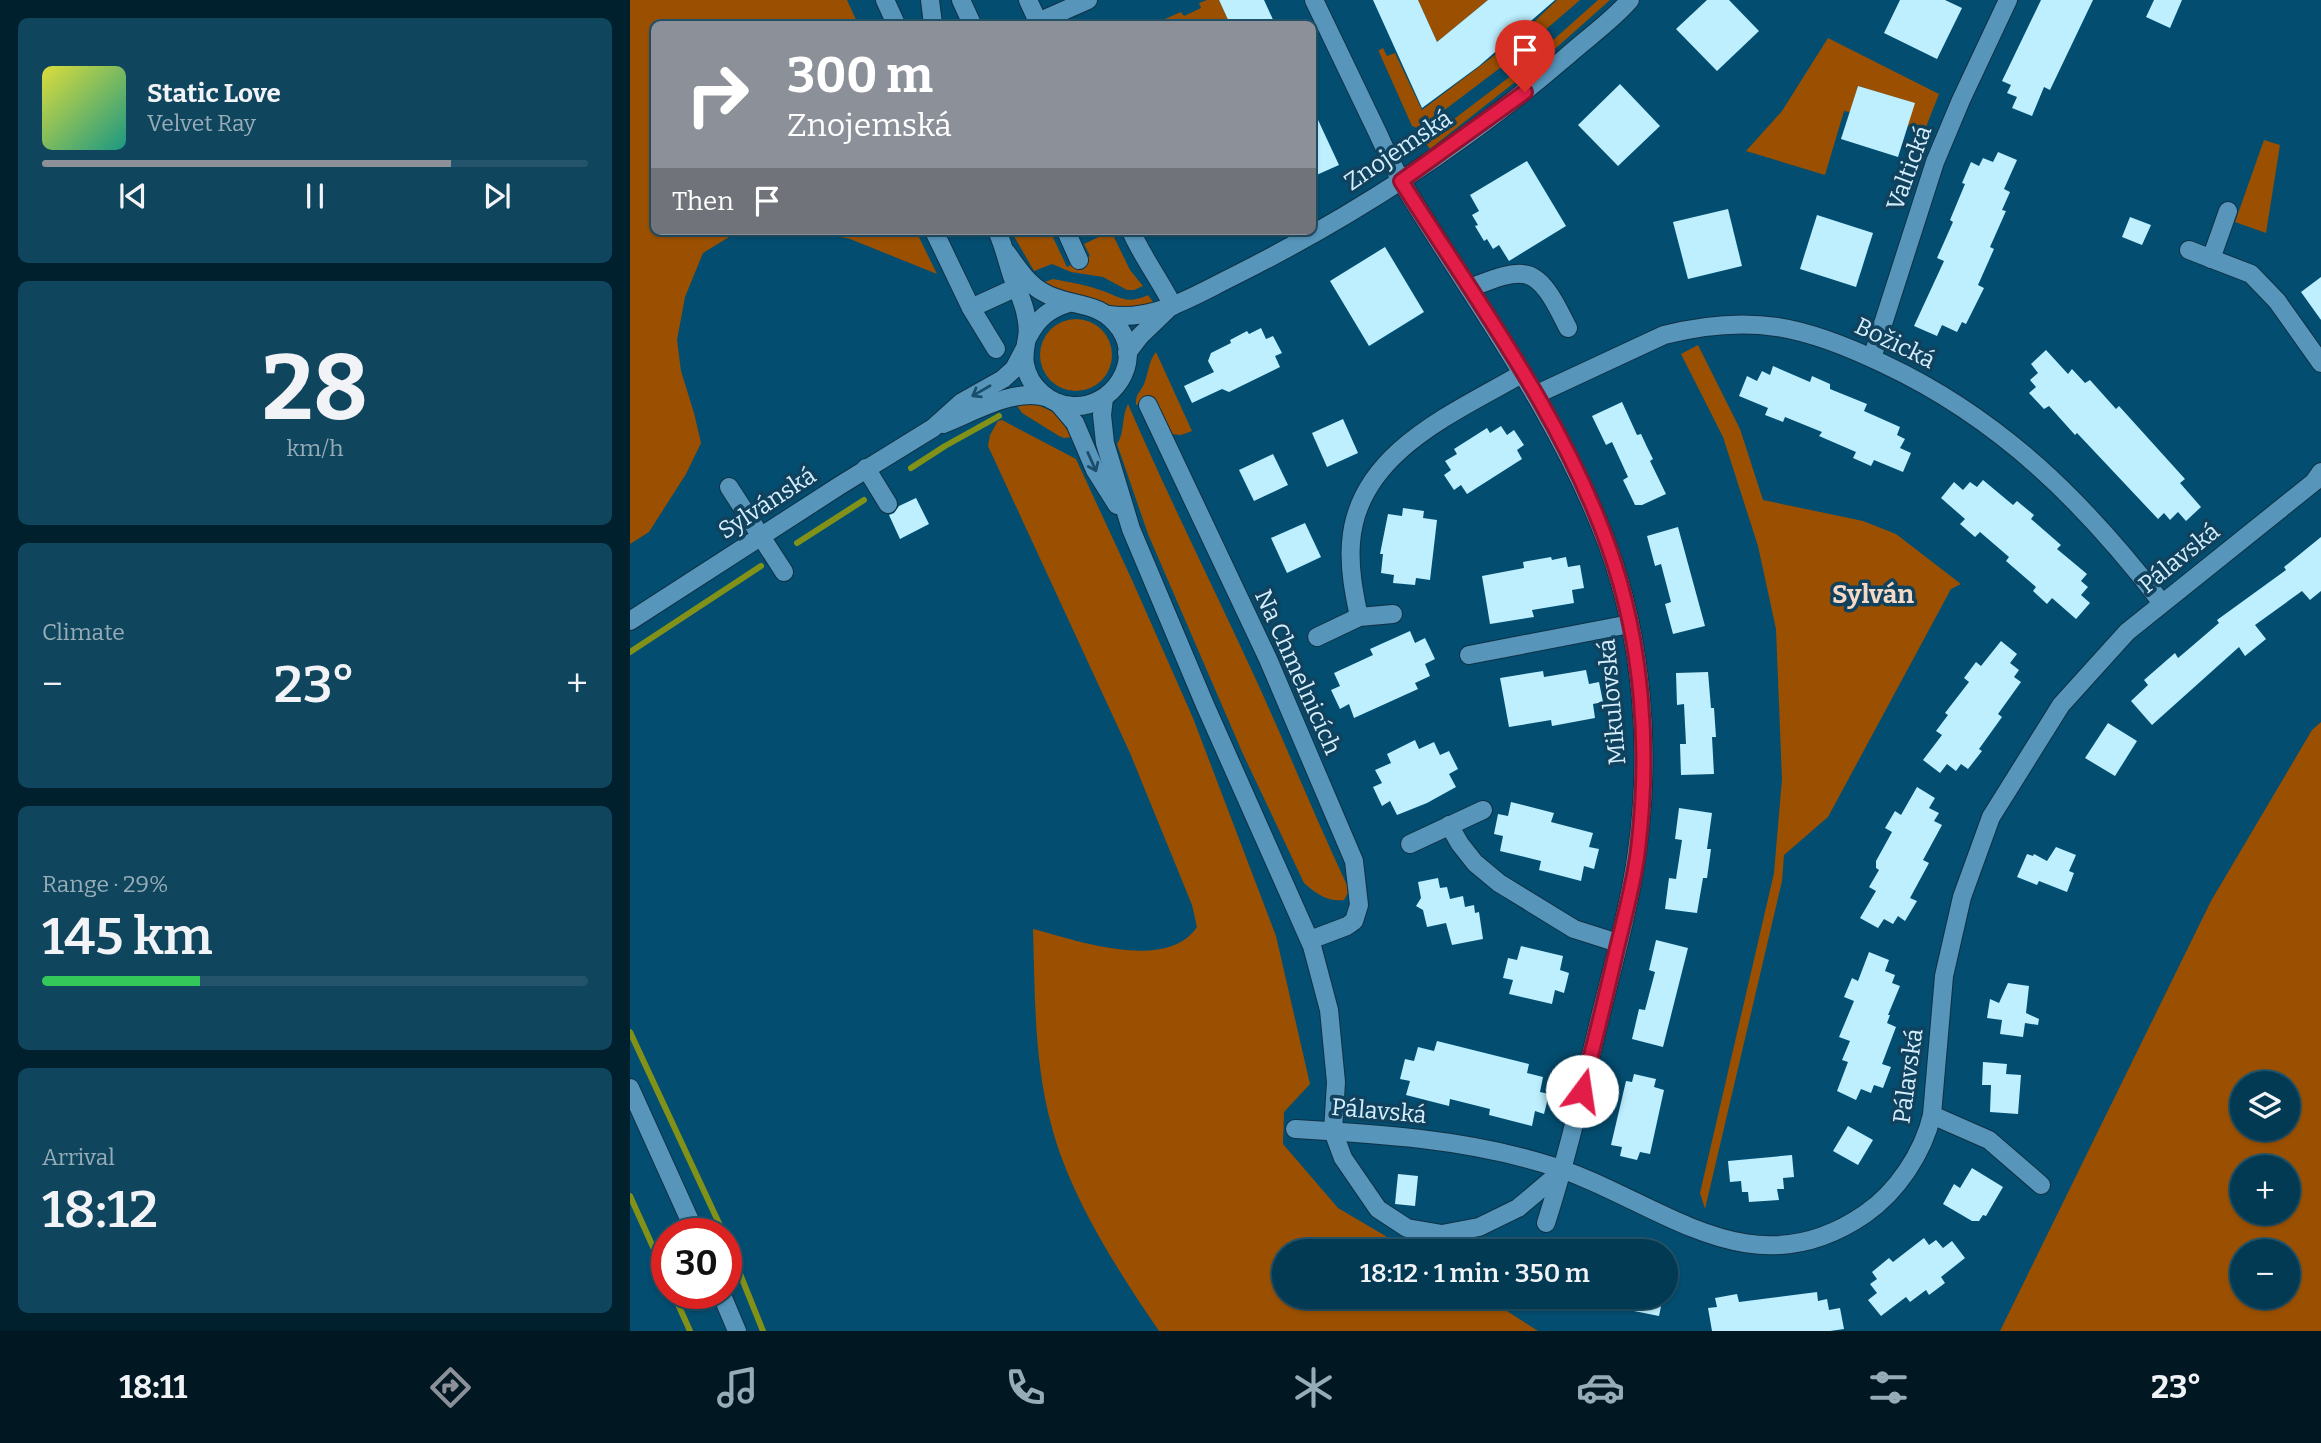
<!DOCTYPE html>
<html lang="en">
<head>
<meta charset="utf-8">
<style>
  :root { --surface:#023a54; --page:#10455e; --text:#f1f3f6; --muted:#96adb8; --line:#23546b; --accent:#8c9099 }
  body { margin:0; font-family:Bitter,serif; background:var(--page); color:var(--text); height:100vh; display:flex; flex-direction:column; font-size:26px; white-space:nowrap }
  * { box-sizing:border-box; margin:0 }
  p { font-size:23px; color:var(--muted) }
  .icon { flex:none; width:38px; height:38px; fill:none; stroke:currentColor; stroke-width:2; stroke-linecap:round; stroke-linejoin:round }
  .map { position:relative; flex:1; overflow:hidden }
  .details { display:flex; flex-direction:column; gap:18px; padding:18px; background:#01202e; width:630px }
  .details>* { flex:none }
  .banner { position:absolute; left:21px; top:21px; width:665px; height:214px; border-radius:10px; box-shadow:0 2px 5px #0004,0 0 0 2px var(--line); background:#8c9099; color:#fff; overflow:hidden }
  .controls { position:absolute; left:1600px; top:1071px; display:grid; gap:14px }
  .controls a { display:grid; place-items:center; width:70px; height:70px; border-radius:50%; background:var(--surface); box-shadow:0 2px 5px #0004,0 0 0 2px var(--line); font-size:35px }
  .speed { position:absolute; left:21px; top:1218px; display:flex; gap:14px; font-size:35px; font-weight:700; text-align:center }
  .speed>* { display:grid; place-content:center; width:91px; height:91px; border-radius:50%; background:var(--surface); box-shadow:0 2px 5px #0004,0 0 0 2px var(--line); line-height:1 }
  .speed .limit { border:10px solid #d22; background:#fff; color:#111 }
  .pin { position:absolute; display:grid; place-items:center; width:60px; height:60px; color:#fff; margin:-72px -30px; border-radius:50% 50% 50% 0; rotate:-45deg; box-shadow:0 0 7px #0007 }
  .pin .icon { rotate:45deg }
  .me { position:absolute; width:77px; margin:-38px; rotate:14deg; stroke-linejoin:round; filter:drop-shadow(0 0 5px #0008) }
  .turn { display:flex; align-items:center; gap:24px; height:147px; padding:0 21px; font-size:32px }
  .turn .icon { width:91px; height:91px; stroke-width:2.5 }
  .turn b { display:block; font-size:49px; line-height:60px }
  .then { display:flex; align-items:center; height:66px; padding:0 21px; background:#0003; gap:14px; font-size:26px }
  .big { font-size:52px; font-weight:600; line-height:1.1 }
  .details .card { flex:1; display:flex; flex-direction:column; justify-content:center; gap:10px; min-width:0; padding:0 24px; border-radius:10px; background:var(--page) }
  .details .dial { align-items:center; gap:0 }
  .dial b { font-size:91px; line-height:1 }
  .song { display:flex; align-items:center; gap:21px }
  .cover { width:84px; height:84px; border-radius:10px; background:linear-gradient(135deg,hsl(60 70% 55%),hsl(170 70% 35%)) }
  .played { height:7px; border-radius:4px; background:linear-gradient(90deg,var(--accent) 75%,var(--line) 75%) }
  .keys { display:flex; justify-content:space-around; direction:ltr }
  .heat { display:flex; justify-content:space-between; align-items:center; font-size:38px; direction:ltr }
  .charge { height:10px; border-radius:5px; background:linear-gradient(90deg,#34c759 29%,var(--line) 0) }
  .trip { position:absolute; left:642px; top:1239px; width:406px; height:70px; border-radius:35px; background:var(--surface); box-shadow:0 2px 5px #0004,0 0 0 2px var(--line); font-weight:600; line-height:70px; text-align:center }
  .tabs { display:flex; height:112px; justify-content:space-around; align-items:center; background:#011722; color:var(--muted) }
  .tabs .icon { width:49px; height:49px }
  .tabs .selected { color:var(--accent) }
  .tabs b { font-size:32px; color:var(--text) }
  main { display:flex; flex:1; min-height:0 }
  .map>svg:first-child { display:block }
</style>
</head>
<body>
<main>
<section class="details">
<div class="card">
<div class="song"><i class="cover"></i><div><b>Static Love</b><p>Velvet Ray</p></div></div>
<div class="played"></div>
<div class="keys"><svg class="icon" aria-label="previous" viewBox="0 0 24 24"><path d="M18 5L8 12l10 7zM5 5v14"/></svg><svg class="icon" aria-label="pause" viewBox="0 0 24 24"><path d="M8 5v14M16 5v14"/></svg><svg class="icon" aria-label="next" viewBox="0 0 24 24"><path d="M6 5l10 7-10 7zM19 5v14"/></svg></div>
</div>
<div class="card dial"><b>28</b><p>km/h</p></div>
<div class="card"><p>Climate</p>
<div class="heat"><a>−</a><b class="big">23°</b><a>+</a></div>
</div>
<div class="card"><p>Range · 29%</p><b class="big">145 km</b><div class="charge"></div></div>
<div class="card"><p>Arrival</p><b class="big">18:12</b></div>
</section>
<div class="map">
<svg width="1691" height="1331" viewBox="0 0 1691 1331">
  <rect width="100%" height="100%" fill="#034d70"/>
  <g fill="#9a5000" fill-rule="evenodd">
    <path d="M0,0h217l11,24h-204v207h85l-36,22 -18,44 -8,43 4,31 13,42 7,30 -15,31 -37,58 -19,12z"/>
    <path d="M577,0h12l11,24h-77l28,-12 3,4 17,-8 -2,-5z"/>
    <path d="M788,0h70l-51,42z"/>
    <path d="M927,0h23l-72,62 -86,65 -5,1 -5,-2 -33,-74v-2l4,-2 4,8 8,-3 27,57 94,-71z"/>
    <path d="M968,0h12l-72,64 -5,-6z"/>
    <path d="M1198,38l111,56 -13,33 -12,-3 -2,3 -5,-1 7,-23 -56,-17 -8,26 -6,-1 -19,64 -79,-24 36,-40z"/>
    <path d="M886,72l1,4 -2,6 -85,67 -3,-4 2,-7z"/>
    <path d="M1634,140l16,5 -14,88 -31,-11z"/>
    <path d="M183,231h103l21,43 -87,-35z"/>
    <path d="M381,231h39l17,36 23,-11 -6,-12 27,-13 19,39 13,16 -9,4h-7l-24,-13 -32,-5 -19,-8 -18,7z"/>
    <path d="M423,279c15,3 30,5 44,10 22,6 27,17 51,6l5,7 -13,5 -23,1 -28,-11 -25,-3 -22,-11z"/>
    <circle cx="446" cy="355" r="36"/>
    <path d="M1068,345l42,84 23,71 100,21 33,13 65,50 -10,5 -123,228 -44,38 -2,26 -77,328 -5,-16 74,-320 8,-94 -6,-150 -18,-83 -35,-109 -42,-83z"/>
    <path d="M526,352l36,79 -11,4 -11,-1 -16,-37 -18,8c-1,-11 4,-12 8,-21 5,-12 4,-22 12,-32z"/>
    <path d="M404,403l21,10 17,24 -8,1 -5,-2 -37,-23 -6,-9z"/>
    <path d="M498,404c41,95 87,186 130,280 30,66 57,133 88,199l3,8 -5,9c-16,2 -28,-6 -40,-17l-61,-129 -95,-220 -31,-90c8,-11 4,-26 11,-40z"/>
    <path d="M372,420l74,39 56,121 61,138 83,218 34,148 -26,28 -1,32 55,64 73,43h-127v46h201l53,34h-379c-41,-60 -90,-136 -108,-207 -17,-63 -16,-130 -18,-195 43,11 133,44 164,-2l-5,-22 -62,-152 -142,-307 2,-11 8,-14z"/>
    <path d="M1691,722v609h-321l211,-430 101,-171zM1612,1083h45v46h-45zM1612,1167h45v46h-45zM1612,1251h45v46h-45z"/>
  </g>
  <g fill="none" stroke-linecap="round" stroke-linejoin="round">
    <g stroke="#829117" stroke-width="6">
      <path d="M281,468l34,-22 54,-30"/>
      <path d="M167,543l67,-43"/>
      <path d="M0,652l131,-86"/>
      <path d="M0,1032l94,202"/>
      <path d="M0,1196l37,82"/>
      <path d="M96,1239l37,92"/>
      <path d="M43,1293l17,38"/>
    </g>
  </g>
  <g fill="#bdeffe">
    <path d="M589,0h45l11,24h-45z"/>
    <path d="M743,0h45l19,42 51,-42h67l-76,66 -57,42z"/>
    <path d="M1077,0h22l30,31 -42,40 -41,-42z"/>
    <path d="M1270,0h45l17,8 -25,51 -53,-26z"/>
    <path d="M1411,0h52l-43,90 -6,-3 -12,29 -20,-8 5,-11 -10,-4 4,-8 -9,-4z"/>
    <path d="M1524,0h28l-12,28 -24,-11z"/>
    <path d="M990,84l40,42 -42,40 -40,-41z"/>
    <path d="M1228,86l57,17 -17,54 -57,-18z"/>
    <path d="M682,107l27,58 -27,12z"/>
    <path d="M1368,152l19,8 -13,29 6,3 -8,18 4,1 -16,36 4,2 -16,36 6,3 -18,36 -4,-2 -5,10 -15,-7 -5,11 -23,-10 30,-65 -7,-3 16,-36 -3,-2 15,-36 -3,-1 9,-21 8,4 4,-8 10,4z"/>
    <path d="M897,161l39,65 -57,35 -10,-16 -6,4 -6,-10 -3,2 -9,-15 3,-1 -6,-10 7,-4 -9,-16z"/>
    <path d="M1098,209l14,57 -54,13 -15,-57z"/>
    <path d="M1187,215l56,18 -17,54 -56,-18z"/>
    <path d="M1500,217l21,8 -9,20 -20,-8z"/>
    <path d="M755,247l39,65 -55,34 -39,-65z"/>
    <path d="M1691,277v43l-20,-28z"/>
    <path d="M631,328l5,11 7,-3 9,17 -7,3 5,11 -51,25 -7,-3 -30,14 -8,-17 30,-14 -6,-11 3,-8 20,-10 -1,-3 17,-9 2,3z"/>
    <path d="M1416,350l22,24 4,-5 13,14 5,-3 26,29 3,-3 66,73 -5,4 21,24 -15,14 -8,-9 -8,8 -6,-7 -6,6 -81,-86 -2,2 -26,-29 -5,3 -15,-16 7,-6 -6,-7 8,-7 -7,-9z"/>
    <path d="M1143,366l37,16 2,-6 18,8v5l37,15 -3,7 36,16 -3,8 8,4 -5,9 11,5 -8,19 -29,-12 -3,6 -18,-8 3,-6 -37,-16 3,-4 -37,-15 -2,5 -18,-7 3,-7 -29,-12 8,-20 10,5 5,-10 8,4z"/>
    <path d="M992,402l15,33 4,-1 6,13 6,12 -3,2 16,33 -24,11h-7l-12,-25 5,-3 -16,-35 -6,3 -14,-29z"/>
    <path d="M713,419l15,34 -31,14 -15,-34z"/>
    <path d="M871,426l6,9 7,-5 10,15 -7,5 5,9 -55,35 -6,-9 -7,5 -10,-15 7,-5 -6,-9 12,-7 -3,-5 33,-21 3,5z"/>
    <path d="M643,454l15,31 -34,16 -15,-31z"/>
    <path d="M1353,480l30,25 4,-4 17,14 -3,4 30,26 -4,4 30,25 -6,7 7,6 -7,8 9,8 -14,16 -24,-21 -5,6 -14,-13 3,-4 -30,-26 3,-4 -29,-25 -5,5 -15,-13 5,-5 -24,-21 13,-16 9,8 7,-8 7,5z"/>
    <path d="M286,498l13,26 -29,15 -11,-24 5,-2 5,-7z"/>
    <path d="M773,508l21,3 -1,7 14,2 -7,60 -14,-2 -1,7 -22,-2 1,-8 -13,-2 2,-19h-3l8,-40 14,2z"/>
    <path d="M675,523l16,34 -34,16 -16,-35z"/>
    <path d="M1048,527l27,99 -32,8 -8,-30 6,-2 -10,-38 -6,2 -8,-30z"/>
    <path d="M1691,537v54l-11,9 -8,-9 -47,34 11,14 -21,17 -6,-9 -87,78 -21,-24 17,-16 -4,-5 31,-27 3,5 6,-5 35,-30 -2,-3 69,-50 -2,-3z"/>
    <path d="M921,557l1,3 14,-3 2,10 12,-2 4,23 -12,2 2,13 -42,7 2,7 -44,7 -8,-48 42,-8 -1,-6z"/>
    <path d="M780,631l5,12 10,-5 10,21 -10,5 5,12 -15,7 3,6 -64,29 -5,-14 -9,5 -9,-19 9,-4 -6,-13 39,-18 -3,-6z"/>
    <path d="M1371,641l16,13 -7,9 9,7 -5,7 7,5 -23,32 4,3 -23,32 3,2 -14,18 -7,-5 -5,7 -9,-7 -7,9 -17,-13 19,-25 -6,-4 12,-16 -3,-2 24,-31 -5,-4 12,-16 5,4z"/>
    <path d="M956,670l3,14 10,-2 4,20 -10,2 2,14 -43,8 -1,-6 -42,7 -9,-49 43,-7 1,6z"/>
    <path d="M1078,672l3,36h3l2,29h-4l2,37 -33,1 -1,-31h6l-2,-40 -7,1 -1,-32z"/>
    <path d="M1478,723l29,18 -22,35 -30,-18z"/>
    <path d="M785,740l4,9 15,-7 6,13 9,-4 9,18 -9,5 7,13 -29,16 -30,12 -7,-14 -8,5 -9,-19 9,-4 -7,-13 16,-7 -4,-9z"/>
    <path d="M1287,787l18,11 -6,10 10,5 -5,8 8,4 -19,35 6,3 -19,35 7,3 -12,20 -7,-5 -5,8 -9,-5 -6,9 -18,-10 16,-27 -7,-4 10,-17 -3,-2v-7l16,-29 -7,-4 10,-17 6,4z"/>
    <path d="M881,802l43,11 -3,9 42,11 -4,14 10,2 -5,20 -10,-3 -3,15 -42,-11 2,-9 -41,-10 3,-15 -9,-2 4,-20 10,2z"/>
    <path d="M1049,808l33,5 -5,36h4l-2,15 -2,14h-4l-6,35 -32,-4 4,-31 7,1 6,-39 -7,-1z"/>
    <path d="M1426,847l20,8 -7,16 5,2 -7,19 -28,-11 -2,4 -20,-8 10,-23 6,2 1,-2 13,7z"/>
    <path d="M808,878l2,10 7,-1 3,12 13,-3 2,11 9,-2 1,8 4,-1 4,27 -31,6 -6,-22 -19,4 -4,-17 -7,-4 5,-8 -3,-16z"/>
    <path d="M1026,940l32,8 -25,99 -31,-8 7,-30 6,1 10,-38 -6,-2z"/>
    <path d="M891,946l42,10 -3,14 9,3 -5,20 -9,-3 -3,14 -43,-10 4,-14 -10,-2 5,-20 9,2z"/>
    <path d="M1239,952l20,8 -4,11 10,4 -3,8 8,3 -12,29h2l-3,8 9,4 -14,37 9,3 -8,21 -9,-3 -3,8 -10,-4 -5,11 -19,-9 11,-29 -6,-2 8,-19 -11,-4 15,-36 -10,-4 8,-19 6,3z"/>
    <path d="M1378,983l21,3 -3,27 13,6 -1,6 -13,-2 -2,14 -23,-3 2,-14 -15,-2 3,-19 9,4z"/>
    <path d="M807,1041l92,23 -2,9 16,4 -3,15 9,2 -5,20 -9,-3 -3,15 -43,-11 1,-6 -40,-10 -1,7 -43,-11 4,-14 -10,-2 5,-20 9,2 4,-14 16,4z"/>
    <path d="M1353,1062l24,2 -1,10 15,1 -3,39 -28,-2 1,-27h-9z"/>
    <path d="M1004,1074l22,5 -2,8 10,3 -14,64 -10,-2 -3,8 -17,-4 2,-9 -11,-2 15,-64 6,1z"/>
    <path d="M1218,1126l25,14 -15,25 -25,-14z"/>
    <path d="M1162,1155l2,22 -11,1 1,11h-7l2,11 -30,2 -1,-10h-6l-1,-11 -11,1 -2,-21z"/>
    <path d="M1342,1168l31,19 -17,29 -3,-1 -4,6h-7l-29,-17 11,-20 6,4z"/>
    <path d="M768,1174l20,2 -3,30 -20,-2z"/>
    <path d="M1294,1238l5,7 7,-5 7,8 9,-7 13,17 -24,19 4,6 -16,12 -3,-5 -16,12 -4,-5 -25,19 -13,-16 9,-7 -7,-9 7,-5 -5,-7 17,-14 4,4z"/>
    <path d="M1187,1292l1,9 9,-2 2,11 11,-2 4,21 -14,2h-118l-4,-23 9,-1 -2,-9 22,-4 2,8z"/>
    <path d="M975,1297h58l-4,19 -55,-11z"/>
  </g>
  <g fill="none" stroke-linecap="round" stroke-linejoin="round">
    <g stroke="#103144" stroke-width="20">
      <g id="minor">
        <path d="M255,0l11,24"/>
        <path d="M300,0l3,24"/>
        <path d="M331,0l11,24"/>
        <path d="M398,0l11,24"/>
        <path d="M684,0c19,40 38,79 57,119 11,22 20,45 32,65 72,119 156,230 205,362 35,96 43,205 29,306 -8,58 -25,116 -39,174 -16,66 -31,132 -52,197"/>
        <path d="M408,22l50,-22"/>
        <path d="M304,231l37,77 25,41"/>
        <path d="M367,231c7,15 10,30 15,45 5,12 10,23 13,35 2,9 4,18 2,26 -1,9 -4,17 -2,27 4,23 25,41 48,42 39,2 70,-43 47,-77 -21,-31 -51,-20 -79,-38 -15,-9 -25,-26 -35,-39"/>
        <path d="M436,231l13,29"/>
        <path d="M501,231c12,27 29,49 42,75"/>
        <path d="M1559,250l62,24 26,27 44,62"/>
        <path d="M1581,259l17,-48"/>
        <path d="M839,288c16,-5 37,-16 54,-14 22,2 36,37 45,54"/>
        <path d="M341,308l46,-21"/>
        <path d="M479,315c45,7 86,-20 125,-39 118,-59 232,-133 332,-219 21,-19 46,-36 64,-57"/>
        <path d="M398,337c10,-19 21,-28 41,-34"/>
        <path d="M497,353l13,-17 28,-27"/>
        <path d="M1242,358l63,-196 26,-62 47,-100"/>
        <path d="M905,395l129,-60c87,-22 141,-9 220,29 117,55 200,138 278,239"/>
        <path d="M474,398l-2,17 3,28 26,86 74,176 107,241 17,64 7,72 -3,49 10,27 35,51 29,19 35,6 37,-7 39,-19 45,-38"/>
        <path d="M428,403l17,20 20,47 22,35"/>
        <path d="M518,405l120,254 86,202 5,44 -5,16 -7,5 -37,14"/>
        <path d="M313,424c31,-12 70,-36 103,-27"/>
        <path d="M236,468l22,36"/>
        <path d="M99,487l55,85"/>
        <path d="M729,617c-5,-24 -10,-49 -8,-74 6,-91 104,-130 172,-170"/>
        <path d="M0,621l209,-135 94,-58 29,-26 41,-23 11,-10 10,-19"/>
        <path d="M687,637l42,-20 34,-3"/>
        <path d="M839,655l161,-31"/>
        <path d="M819,825l11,19 15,19 24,20 75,46 44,14"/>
        <path d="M780,844l73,-34"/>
        <path d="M0,1088l66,146"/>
        <path d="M1302,1115l57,25 52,45"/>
        <path d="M665,1129c83,5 167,10 247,34 113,32 204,133 323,51 32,-22 58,-61 67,-99l12,-139 18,-79 29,-80 70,-112 66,-73 187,-150 7,-10"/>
        <path d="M91,1293l16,38"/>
      </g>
    </g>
    <use href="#minor" stroke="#5795bb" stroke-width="18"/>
  </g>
  <defs><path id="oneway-shaft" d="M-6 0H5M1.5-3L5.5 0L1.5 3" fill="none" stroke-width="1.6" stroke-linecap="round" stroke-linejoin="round" transform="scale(1.75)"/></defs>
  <g stroke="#1b4e6b">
    <use href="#oneway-shaft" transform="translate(351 391) rotate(150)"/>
    <use href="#oneway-shaft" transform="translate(462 462) rotate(66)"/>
  </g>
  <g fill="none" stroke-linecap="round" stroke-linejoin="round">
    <g stroke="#92132f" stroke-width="18">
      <path id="route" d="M895,92l-124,89c74,118 161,234 208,367 34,96 41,201 29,302 -4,33 -13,65 -21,98 -11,48 -23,96 -35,143"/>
    </g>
    <use href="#route" stroke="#e11d48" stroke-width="12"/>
  </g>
  <g text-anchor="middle" stroke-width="7" stroke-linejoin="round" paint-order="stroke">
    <g font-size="24" fill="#d5eefe" stroke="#10425d">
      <text transform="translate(768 150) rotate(-34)" y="8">Znojemská</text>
      <text transform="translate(1279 168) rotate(-70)" y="8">Valtická</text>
      <text transform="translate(1265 343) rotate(26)" y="8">Božická</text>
      <text transform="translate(137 503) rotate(-33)" y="8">Sylvánská</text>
      <text transform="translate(1549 558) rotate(-39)" y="8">Pálavská</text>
      <text transform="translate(668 672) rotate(66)" y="8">Na Chmelnicích</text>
      <text transform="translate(982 702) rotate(-95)" y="8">Mikulovská</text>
      <text transform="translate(1278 1076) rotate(-82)" y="8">Pálavská</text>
      <text transform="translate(749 1111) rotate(5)" y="8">Pálavská</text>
    </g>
    <g font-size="26" font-weight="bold" fill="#f5d9c6" stroke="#10425d">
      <text x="1243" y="603">Sylván</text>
    </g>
  </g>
</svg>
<div class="controls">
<a><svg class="icon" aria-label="layers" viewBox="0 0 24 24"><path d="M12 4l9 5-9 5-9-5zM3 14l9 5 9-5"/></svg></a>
<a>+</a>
<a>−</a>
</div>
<div class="speed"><div class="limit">30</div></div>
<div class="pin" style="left:895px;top:92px;background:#d93025"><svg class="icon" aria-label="arrive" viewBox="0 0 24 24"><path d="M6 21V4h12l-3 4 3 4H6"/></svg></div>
<svg class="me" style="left:952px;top:1091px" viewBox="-20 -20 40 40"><circle r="19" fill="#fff"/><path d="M0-13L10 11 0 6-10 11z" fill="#e11d48"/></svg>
<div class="trip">18:12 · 1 min · 350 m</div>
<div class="banner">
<div class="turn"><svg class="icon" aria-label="right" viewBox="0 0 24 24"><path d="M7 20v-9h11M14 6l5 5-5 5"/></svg><div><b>300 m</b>Znojemská</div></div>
<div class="then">Then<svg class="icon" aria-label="arrive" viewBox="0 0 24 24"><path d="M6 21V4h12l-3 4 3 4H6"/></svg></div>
</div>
</div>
</main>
<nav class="tabs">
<b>18:11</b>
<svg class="icon selected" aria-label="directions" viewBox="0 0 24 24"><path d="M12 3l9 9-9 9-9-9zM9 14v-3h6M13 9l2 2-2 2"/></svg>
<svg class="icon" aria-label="music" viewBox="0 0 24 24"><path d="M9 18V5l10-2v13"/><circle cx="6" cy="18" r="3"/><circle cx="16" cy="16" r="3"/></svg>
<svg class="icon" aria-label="phone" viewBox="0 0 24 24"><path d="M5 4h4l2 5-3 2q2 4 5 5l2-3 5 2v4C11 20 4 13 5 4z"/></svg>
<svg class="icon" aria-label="climate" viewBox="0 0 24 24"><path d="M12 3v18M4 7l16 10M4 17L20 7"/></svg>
<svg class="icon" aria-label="car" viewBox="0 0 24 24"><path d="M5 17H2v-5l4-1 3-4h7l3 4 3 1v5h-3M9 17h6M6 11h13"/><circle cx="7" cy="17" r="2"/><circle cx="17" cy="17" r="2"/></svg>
<svg class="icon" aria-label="filters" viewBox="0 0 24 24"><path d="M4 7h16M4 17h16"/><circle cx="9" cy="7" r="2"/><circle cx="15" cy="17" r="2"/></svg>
<b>23°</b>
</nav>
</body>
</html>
